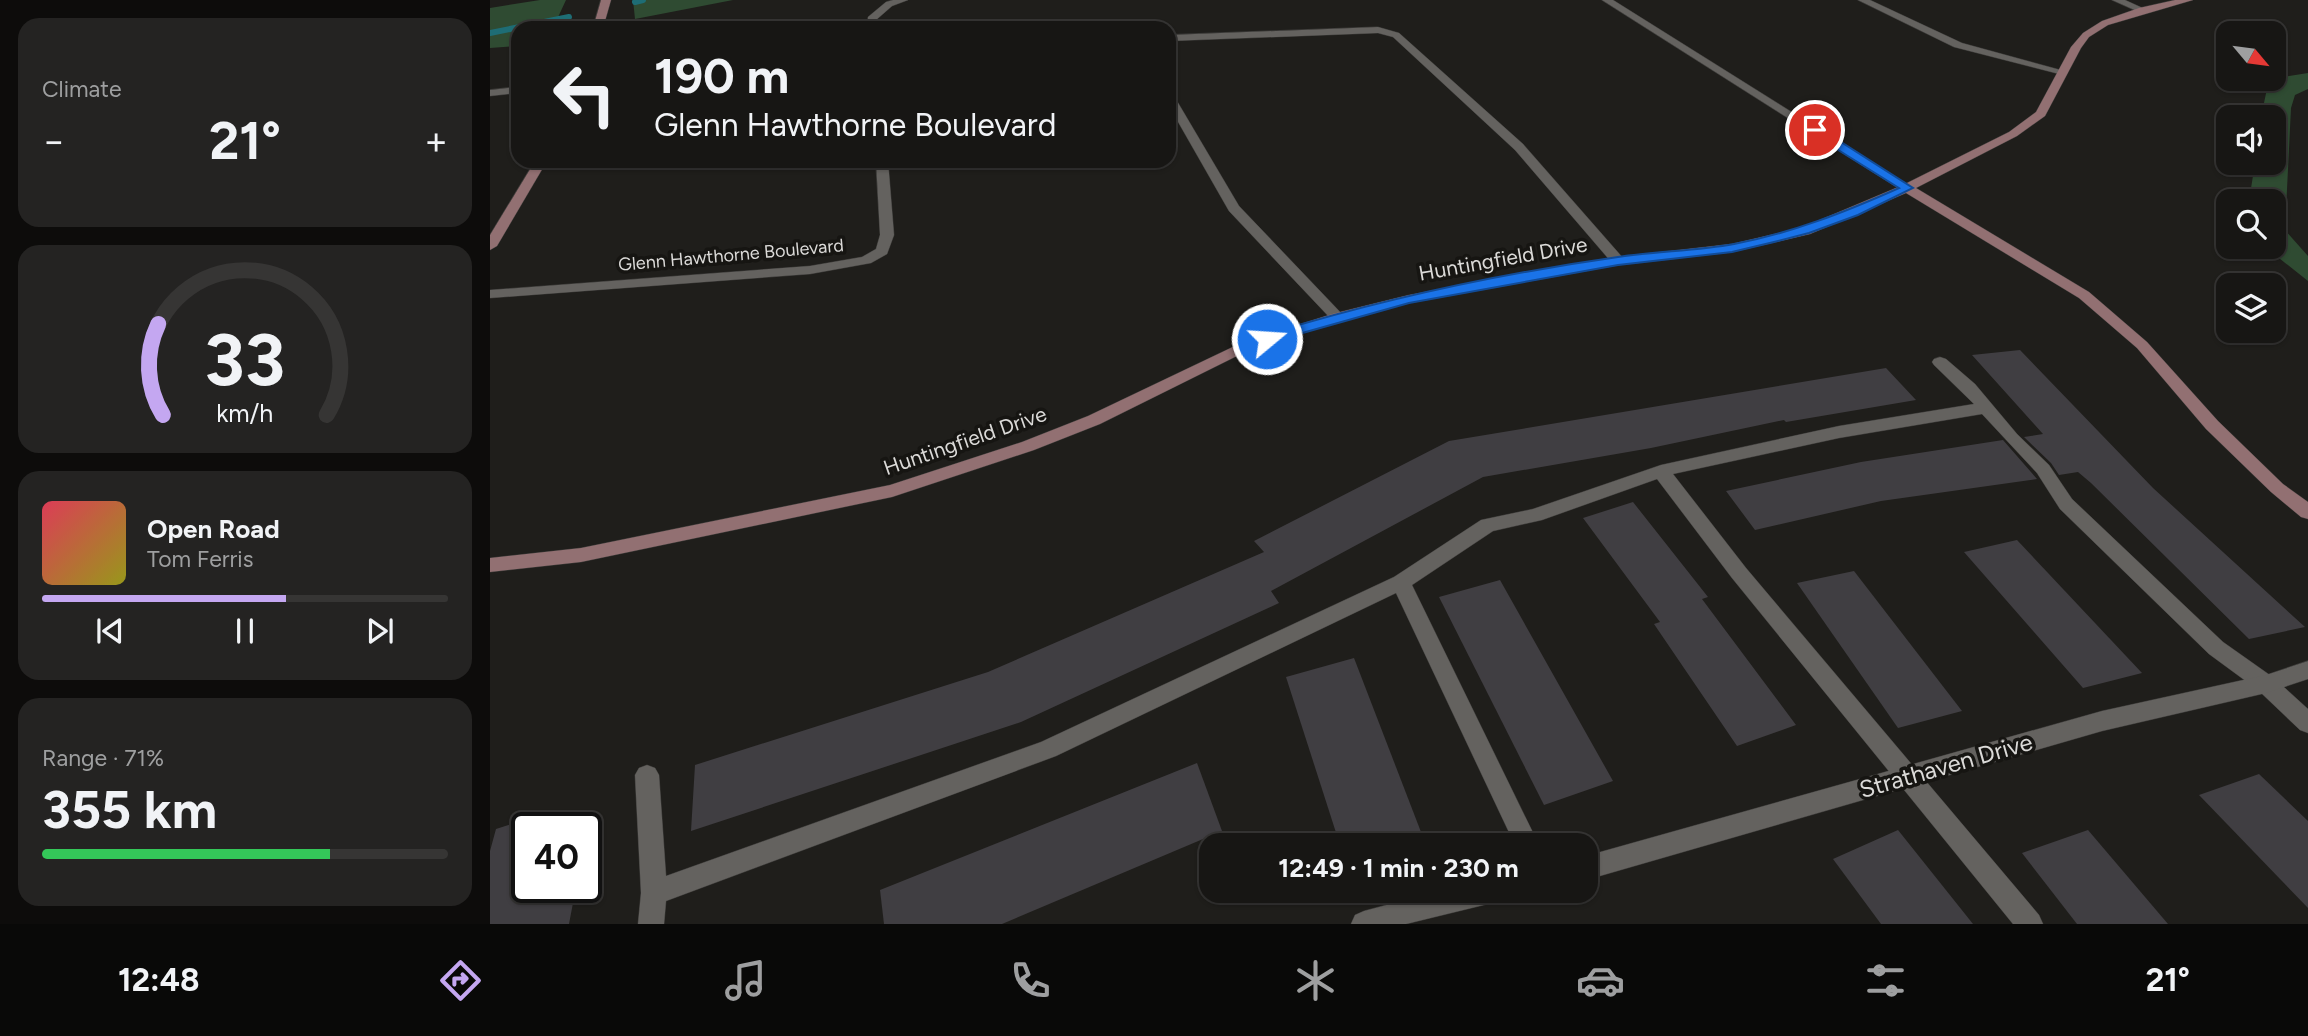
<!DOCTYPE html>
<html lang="en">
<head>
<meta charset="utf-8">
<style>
  :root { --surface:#171614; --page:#242322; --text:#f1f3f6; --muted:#9e9fa0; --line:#363534; --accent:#c4a7f1 }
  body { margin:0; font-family:Figtree,sans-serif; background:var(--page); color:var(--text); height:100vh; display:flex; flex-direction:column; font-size:26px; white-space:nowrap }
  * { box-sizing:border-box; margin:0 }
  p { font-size:23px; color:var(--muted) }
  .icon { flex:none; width:38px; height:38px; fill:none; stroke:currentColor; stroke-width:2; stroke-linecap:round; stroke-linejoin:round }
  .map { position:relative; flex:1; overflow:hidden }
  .side { display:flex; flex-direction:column; gap:18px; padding:18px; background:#0d0c0b; width:490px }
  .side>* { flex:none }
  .hud { position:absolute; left:21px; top:21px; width:665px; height:147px; border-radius:21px; box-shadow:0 2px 5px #0004,0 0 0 2px var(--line); background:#171614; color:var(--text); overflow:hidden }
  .needle { width:46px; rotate:119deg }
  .buttons { position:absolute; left:1726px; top:21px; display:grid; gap:14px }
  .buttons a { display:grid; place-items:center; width:70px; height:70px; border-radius:14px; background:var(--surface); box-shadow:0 2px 5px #0004,0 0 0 2px var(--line); font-size:35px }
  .speed { position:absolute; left:21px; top:812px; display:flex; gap:14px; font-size:35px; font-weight:700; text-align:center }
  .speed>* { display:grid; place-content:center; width:91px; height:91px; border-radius:50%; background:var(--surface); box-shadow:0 2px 5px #0004,0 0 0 2px var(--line); line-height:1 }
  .speed .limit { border:4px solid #111; border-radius:10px; background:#fff; color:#111 }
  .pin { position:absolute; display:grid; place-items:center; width:60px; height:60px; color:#fff; margin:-30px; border:4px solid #fff; border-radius:50%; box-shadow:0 2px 7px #0007 }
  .me { position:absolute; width:77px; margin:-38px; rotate:72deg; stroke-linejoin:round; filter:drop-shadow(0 0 5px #0008) }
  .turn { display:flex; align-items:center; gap:24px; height:147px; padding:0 28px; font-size:32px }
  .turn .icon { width:91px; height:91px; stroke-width:2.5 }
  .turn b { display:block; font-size:49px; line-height:60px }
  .big { font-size:52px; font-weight:700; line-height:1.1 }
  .side .tile { flex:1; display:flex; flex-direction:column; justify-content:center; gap:10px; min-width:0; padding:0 24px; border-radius:21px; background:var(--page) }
  .side .dial { align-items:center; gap:0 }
  .dial svg { height:182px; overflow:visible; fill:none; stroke:var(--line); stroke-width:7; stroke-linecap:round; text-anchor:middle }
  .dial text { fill:var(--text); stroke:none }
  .song { display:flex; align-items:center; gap:21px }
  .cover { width:84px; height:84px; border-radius:10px; background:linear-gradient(135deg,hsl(350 70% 55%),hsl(60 70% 35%)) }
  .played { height:7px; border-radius:4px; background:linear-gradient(90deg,var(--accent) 60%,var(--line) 60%) }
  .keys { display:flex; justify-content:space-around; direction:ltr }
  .heat { display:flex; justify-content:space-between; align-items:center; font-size:38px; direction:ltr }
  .charge { height:10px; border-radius:5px; background:linear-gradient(90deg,#34c759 71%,var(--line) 0) }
  .trip { position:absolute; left:709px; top:833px; width:399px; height:70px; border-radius:21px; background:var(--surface); box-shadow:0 2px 5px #0004,0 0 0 2px var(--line); font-weight:700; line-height:70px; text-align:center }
  .menu { display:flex; height:112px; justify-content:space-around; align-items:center; background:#090908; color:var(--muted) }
  .menu .icon { width:49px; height:49px }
  .menu .selected { color:var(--accent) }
  .menu b { font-size:32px; color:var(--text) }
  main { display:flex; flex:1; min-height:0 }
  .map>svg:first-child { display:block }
</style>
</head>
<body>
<main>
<section class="side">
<div class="tile"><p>Climate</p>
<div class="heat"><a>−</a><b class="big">21°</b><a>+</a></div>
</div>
<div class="tile dial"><svg viewBox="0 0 100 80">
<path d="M14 69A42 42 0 1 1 86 69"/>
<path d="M14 69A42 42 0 0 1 12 29" stroke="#c4a7f1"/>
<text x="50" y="56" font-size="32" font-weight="700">33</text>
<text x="50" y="72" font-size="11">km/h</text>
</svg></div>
<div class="tile">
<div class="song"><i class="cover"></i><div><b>Open Road</b><p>Tom Ferris</p></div></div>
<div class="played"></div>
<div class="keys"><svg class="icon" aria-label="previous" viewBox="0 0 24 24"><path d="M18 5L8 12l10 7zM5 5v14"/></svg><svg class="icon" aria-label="pause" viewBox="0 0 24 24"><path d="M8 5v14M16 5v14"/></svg><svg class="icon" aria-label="next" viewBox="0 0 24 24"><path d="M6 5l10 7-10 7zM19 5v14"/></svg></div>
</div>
<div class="tile"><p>Range · 71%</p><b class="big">355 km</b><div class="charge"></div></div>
</section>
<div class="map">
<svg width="1818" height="924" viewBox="0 0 1818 924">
  <rect width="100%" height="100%" fill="#1f1e1b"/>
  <g fill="#2f4b32">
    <path d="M50,0h26l-13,28h-35v18l-28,2v-40z"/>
    <path d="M143,0h100l-98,19z"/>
    <path d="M1818,73v16l-13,6 -4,13 -6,122 23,26v25l-43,-34h8v-46h-24l6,-38h18v-46h-12l7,-33 15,-7z"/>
  </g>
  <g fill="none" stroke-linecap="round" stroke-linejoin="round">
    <g stroke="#1e6d75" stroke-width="6">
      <path d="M145,2l8,-2"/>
      <path d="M0,33l79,-16"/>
    </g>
  </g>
  <g fill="#403e42">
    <path d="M1530,350l133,138 152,139 -56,12 -158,-156 -13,-11 -19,3 -8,-12 -27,-26 19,-3 -71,-79z"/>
    <path d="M1396,368l30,32 -130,22 -2,-2 -133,28 -168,29 -212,114 8,12 -258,119 -330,109 4,-66 293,-93 276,-120 -10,-11 195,-100z"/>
    <path d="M1513,440l34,39 -156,22 -126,29 -29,-39 135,-29z"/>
    <path d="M1143,502l75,95 -6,2 94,126 -59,21 -83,-122 6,-2 -77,-104z"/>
    <path d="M1527,540l125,133 -59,15 -119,-136z"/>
    <path d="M1364,571l108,140 -64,17 -101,-145z"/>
    <path d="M1010,580l113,201 -69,24 -105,-208z"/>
    <path d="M864,658l72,187h-86l-54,-168z"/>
    <path d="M707,763l25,68 -220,93h-118l-4,-34z"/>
    <path d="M1769,774l49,47v87l-109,-113z"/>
    <path d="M37,819v68h49l-7,37h-79v-73l6,-22z"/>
    <path d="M1408,830l75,94h-92l-48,-65z"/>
    <path d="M1598,830l80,94h-91l-55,-71z"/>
  </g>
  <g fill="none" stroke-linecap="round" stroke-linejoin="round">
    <g stroke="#3b3a38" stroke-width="1">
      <path id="lane" d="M1450,357l6,2 29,25 42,50 32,31 23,34 151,143 51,36 34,31v24l-8,-3 -42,-40 -49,-36 -149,-145 -23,-36 -55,-59 -143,24 -166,36 73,94 293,347 4,9h-30l-281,-346 -75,-99 -115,41 -49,11 -81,54 127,260h-24l-119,-252 -340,163 -390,145 -2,23h-26l3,-31 -6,-118 4,-7 8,-3 8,3 4,7 7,101 375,-134 353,-165 87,-57 52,-11 128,-44 178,-39 135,-22 -40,-39 -2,-3 2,-3z"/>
    </g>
    <g stroke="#3b3a38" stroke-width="1">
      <g id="street">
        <path d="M403,0h15l-16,6 -16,14 1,8h-10l1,-11 18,-15z"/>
        <path d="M1112,0h11l300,188 -2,3h-8z"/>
        <path d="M1368,0h12l92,43 106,29 -5,3 -109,-28z"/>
        <path d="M1622,0h13l22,10 -8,2z"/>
        <path d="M888,27l21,6 124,111 100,114v6h-10l-98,-114 -122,-113 -15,-4 -209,8v-6z"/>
        <path d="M28,87v6l-28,3v-6z"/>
        <path d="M679,93l5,3 65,110 103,108 2,3 -2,3h-10l-103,-109 -60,-105z"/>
        <path d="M386,161h12l6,74 -7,19 -16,9 -61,11 -320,24v-8l320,-24 52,-9 14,-8 4,-14z"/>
        <path d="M1818,661v18l-42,14 -164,38 -516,149v-24l516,-145 164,-36z"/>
        <path d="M949,891h66l-4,9 -9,3 -86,21h-55l4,-9 9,-4z"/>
      </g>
    </g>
    <g stroke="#3b3a38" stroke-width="1">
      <g id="secondary">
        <path d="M111,0h10l-8,28h-10z"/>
        <path d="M1685,0h18l-85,25 -19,12 -8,11 -36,68 -28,20 -101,52 173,104 58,50 71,79 65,63 25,18v17l-7,-2 -30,-25 -65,-63 -69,-81 -58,-50 -173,-105 -96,41 -78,18 -114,13 -209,38 -67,17 -93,30 -149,74 -66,26 -142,47 -311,65 -91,10v-14l91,-10 309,-63 132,-43 66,-26 151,-72 93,-30 77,-19 209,-38 114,-13 69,-16 102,-43 106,-53 27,-20 35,-65 12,-14 19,-12 37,-13z"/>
        <path d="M45,161h12l-50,85 -7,4v-15z"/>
      </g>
    </g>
    <use href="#lane" fill="#64625f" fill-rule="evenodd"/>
    <use href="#street" fill="#64625f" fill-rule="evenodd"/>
    <use href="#secondary" fill="#927072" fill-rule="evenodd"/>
  </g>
  <path fill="#1a73e8" stroke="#114b97" stroke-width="2" d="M1321,128h8l94,60 -55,27 -49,18 -35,9 -42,10 -114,13 -209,38 -142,40 -7,-4 2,-3c116,-36 236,-62 356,-79 39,-6 78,-6 116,-13 58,-11 111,-32 165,-56l-88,-55z"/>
  <g text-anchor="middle" stroke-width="7" stroke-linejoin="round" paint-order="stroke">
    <g font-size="18" fill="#dbdad8" stroke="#161512">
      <text transform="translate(241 255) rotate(-5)" y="6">Glenn Hawthorne Boulevard</text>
    </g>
    <g font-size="21" fill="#dbdad8" stroke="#161512">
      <text transform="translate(1013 259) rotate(-10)" y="7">Huntingfield Drive</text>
      <text transform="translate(475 441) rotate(-19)" y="7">Huntingfield Drive</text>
    </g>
    <g font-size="24" fill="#dbdad8" stroke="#161512">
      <text transform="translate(1456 766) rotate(-16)" y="8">Strathaven Drive</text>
    </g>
  </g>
</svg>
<div class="buttons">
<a><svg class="needle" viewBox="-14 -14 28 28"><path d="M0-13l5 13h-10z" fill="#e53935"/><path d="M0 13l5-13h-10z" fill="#9e9fa0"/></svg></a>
<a><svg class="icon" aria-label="sound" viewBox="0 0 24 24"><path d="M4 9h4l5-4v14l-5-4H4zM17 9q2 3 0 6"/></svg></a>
<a><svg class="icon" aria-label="search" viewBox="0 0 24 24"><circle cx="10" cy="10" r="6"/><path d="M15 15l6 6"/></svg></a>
<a><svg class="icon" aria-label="layers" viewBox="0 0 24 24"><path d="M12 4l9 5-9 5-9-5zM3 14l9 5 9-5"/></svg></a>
</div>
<div class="speed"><div class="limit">40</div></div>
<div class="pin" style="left:1325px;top:130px;background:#d93025"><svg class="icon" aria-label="arrive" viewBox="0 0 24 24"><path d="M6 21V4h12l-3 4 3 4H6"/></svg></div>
<svg class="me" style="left:777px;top:339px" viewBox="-20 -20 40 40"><circle r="17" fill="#1a73e8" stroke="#fff" stroke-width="3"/><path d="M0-11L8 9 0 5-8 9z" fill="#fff"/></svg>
<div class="trip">12:49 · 1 min · 230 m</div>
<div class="hud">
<div class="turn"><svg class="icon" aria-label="left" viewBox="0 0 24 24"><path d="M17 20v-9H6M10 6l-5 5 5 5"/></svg><div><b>190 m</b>Glenn Hawthorne Boulevard</div></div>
</div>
</div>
</main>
<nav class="menu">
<b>12:48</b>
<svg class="icon selected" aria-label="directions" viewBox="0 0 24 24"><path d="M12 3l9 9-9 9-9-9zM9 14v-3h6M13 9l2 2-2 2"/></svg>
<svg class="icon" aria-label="music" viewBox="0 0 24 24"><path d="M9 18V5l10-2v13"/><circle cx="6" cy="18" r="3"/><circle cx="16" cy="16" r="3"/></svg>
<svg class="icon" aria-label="phone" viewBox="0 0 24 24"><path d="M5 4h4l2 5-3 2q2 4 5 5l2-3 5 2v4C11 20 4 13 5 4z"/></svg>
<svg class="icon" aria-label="climate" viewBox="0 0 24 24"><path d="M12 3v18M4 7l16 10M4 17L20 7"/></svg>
<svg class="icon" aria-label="car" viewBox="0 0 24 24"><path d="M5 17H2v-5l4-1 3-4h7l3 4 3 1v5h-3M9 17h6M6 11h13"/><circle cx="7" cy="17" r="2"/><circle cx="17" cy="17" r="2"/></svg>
<svg class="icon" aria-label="filters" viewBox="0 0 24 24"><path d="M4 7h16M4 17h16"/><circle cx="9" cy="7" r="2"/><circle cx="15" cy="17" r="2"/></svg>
<b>21°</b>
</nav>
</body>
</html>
